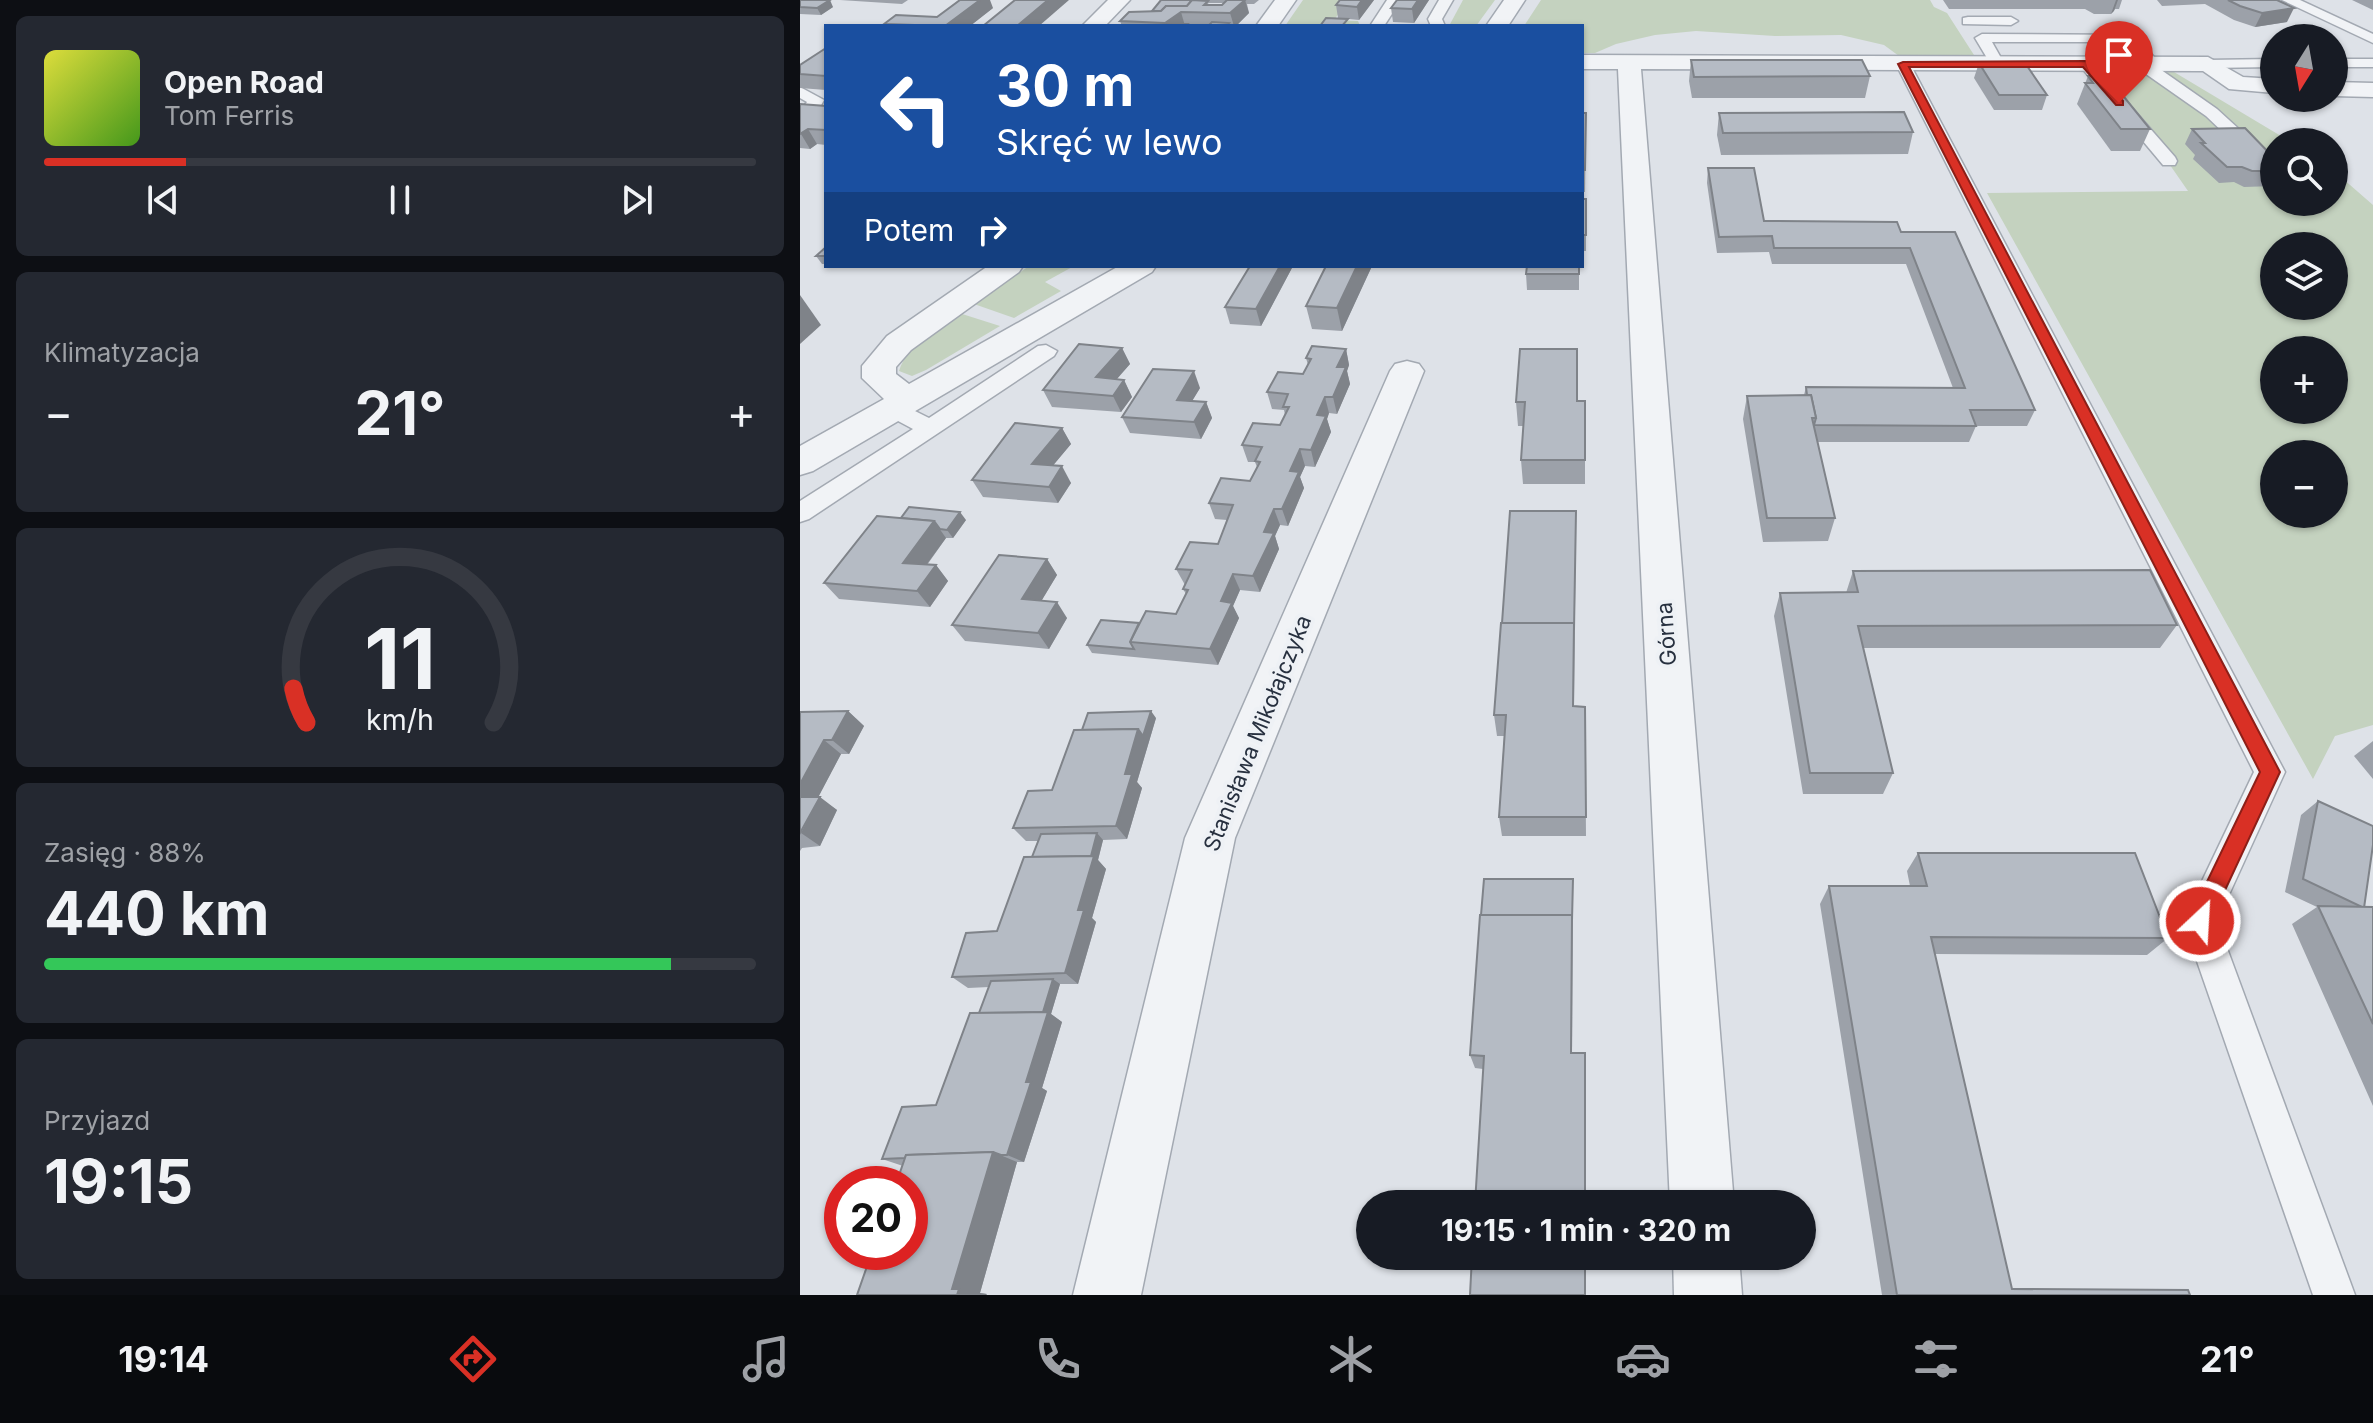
<!DOCTYPE html>
<html lang="pl">
<head>
<meta charset="utf-8">
<style>
  :root { --surface:#171b24; --page:#242831; --text:#f1f3f6; --muted:#9ea1a6; --line:#363941; --accent:#d93025 }
  body { margin:0; font-family:Inter,sans-serif; background:var(--page); color:var(--text); height:100vh; display:flex; flex-direction:column; font-size:30px; white-space:nowrap }
  * { box-sizing:border-box; margin:0 }
  p { font-size:26px; color:var(--muted) }
  .icon { flex:none; width:44px; height:44px; fill:none; stroke:currentColor; stroke-width:2; stroke-linecap:round; stroke-linejoin:round }
  .map { position:relative; flex:1; overflow:hidden }
  .details { display:flex; flex-direction:column; gap:16px; padding:16px; background:#0d0f14; width:800px }
  .details>* { flex:none }
  .hud { position:absolute; left:24px; top:24px; width:760px; height:244px; border-radius:0px; box-shadow:0 2px 6px #0004; background:#1a4fa0; color:#fff; overflow:hidden }
  .needle { width:52px; rotate:191deg }
  .fabs { position:absolute; left:1460px; top:24px; display:grid; gap:16px }
  .fabs a { display:grid; place-items:center; width:88px; height:88px; border-radius:50%; background:var(--surface); box-shadow:0 2px 6px #0004; font-size:40px }
  .speed { position:absolute; left:24px; top:1166px; display:flex; gap:16px; font-size:40px; font-weight:700; text-align:center }
  .speed>* { display:grid; place-content:center; width:104px; height:104px; border-radius:50%; background:var(--surface); box-shadow:0 2px 6px #0004; line-height:1 }
  .speed .limit { border:12px solid #d22; background:#fff; color:#111 }
  .pin { position:absolute; display:grid; place-items:center; width:68px; height:68px; color:#fff; margin:-82px -34px; border-radius:50% 50% 50% 0; rotate:-45deg; box-shadow:0 0 8px #0007 }
  .pin .icon { rotate:45deg }
  .me { position:absolute; width:88px; margin:-44px; rotate:25deg; stroke-linejoin:round; filter:drop-shadow(0 0 6px #0008) }
  .turn { display:flex; align-items:center; gap:28px; height:168px; padding:0 40px; font-size:36px }
  .turn .icon { width:104px; height:104px; stroke-width:2.5 }
  .turn b { display:block; font-size:56px; line-height:68px }
  .then { display:flex; align-items:center; height:76px; padding:0 40px; background:#0003; gap:16px; font-size:30px }
  .big { font-size:60px; font-weight:700; line-height:1.1 }
  .details .card { flex:1; display:flex; flex-direction:column; justify-content:center; gap:12px; min-width:0; padding:0 28px; border-radius:12px; background:var(--page) }
  .details .dial { align-items:center; gap:0 }
  .dial svg { height:208px; overflow:visible; fill:none; stroke:var(--line); stroke-width:7; stroke-linecap:round; text-anchor:middle }
  .dial text { fill:var(--text); stroke:none }
  .song { display:flex; align-items:center; gap:24px }
  .cover { width:96px; height:96px; border-radius:12px; background:linear-gradient(135deg,hsl(60 70% 55%),hsl(100 70% 35%)) }
  .played { height:8px; border-radius:4px; background:linear-gradient(90deg,var(--accent) 20%,var(--line) 20%) }
  .keys { display:flex; justify-content:space-around; direction:ltr }
  .heat { display:flex; justify-content:space-between; align-items:center; font-size:44px; direction:ltr }
  .charge { height:12px; border-radius:6px; background:linear-gradient(90deg,#34c759 88%,var(--line) 0) }
  .trip { position:absolute; left:556px; top:1190px; width:460px; height:80px; border-radius:40px; background:var(--surface); box-shadow:0 2px 6px #0004; font-weight:700; line-height:80px; text-align:center }
  .tab-bar { display:flex; height:128px; justify-content:space-around; align-items:center; background:#090b0e; color:var(--muted) }
  .tab-bar .icon { width:56px; height:56px }
  .tab-bar .active { color:var(--accent) }
  .tab-bar b { font-size:36px; color:var(--text) }
  main { display:flex; flex:1; min-height:0 }
  .map>svg:first-child { display:block }
</style>
</head>
<body>
<main>
<section class="details">
<div class="card">
<div class="song"><i class="cover"></i><div><b>Open Road</b><p>Tom Ferris</p></div></div>
<div class="played"></div>
<div class="keys"><svg class="icon" aria-label="previous" viewBox="0 0 24 24"><path d="M18 5L8 12l10 7zM5 5v14"/></svg><svg class="icon" aria-label="pause" viewBox="0 0 24 24"><path d="M8 5v14M16 5v14"/></svg><svg class="icon" aria-label="next" viewBox="0 0 24 24"><path d="M6 5l10 7-10 7zM19 5v14"/></svg></div>
</div>
<div class="card"><p>Klimatyzacja</p>
<div class="heat"><a>−</a><b class="big">21°</b><a>+</a></div>
</div>
<div class="card dial"><svg viewBox="0 0 100 80">
<path d="M14 69A42 42 0 1 1 86 69"/>
<path d="M14 69A42 42 0 0 1 9 56" stroke="#d93025"/>
<text x="50" y="56" font-size="32" font-weight="700">11</text>
<text x="50" y="72" font-size="11">km/h</text>
</svg></div>
<div class="card"><p>Zasięg · 88%</p><b class="big">440 km</b><div class="charge"></div></div>
<div class="card"><p>Przyjazd</p><b class="big">19:15</b></div>
</section>
<div class="map">
<svg width="1573" height="1295" viewBox="0 0 1573 1295">
  <rect width="100%" height="100%" fill="#dee2e8"/>
  <g fill="#c4d2bf" fill-rule="evenodd">
    <path d="M503,0h46l-15,20 24,1 2,5h-75z"/>
    <path d="M663,0h32l-19,26h-27z"/>
    <path d="M741,0h389l4,7 13,6 27,42 -7,3 -64,1 -19,-14 -43,-10 -66,1 -79,-5 -41,4 -39,9 -21,9h-13v-27h-58z"/>
    <path d="M1369,69l122,73h-17v60h60v-31l39,34v520l-38,11 -22,43 -326,-586 201,-2 -84,-121zM1474,246h60v60h-60zM1474,350h60v60h-60zM1474,454h60v60h-60z"/>
    <path d="M229,266h45l-29,16 16,9 -47,27 -40,-14z"/>
    <path d="M159,313l41,13 -74,44 -14,6 -13,-5c9,-28 37,-41 60,-58z"/>
  </g>
  <g fill="none" stroke-linecap="round" stroke-linejoin="round">
    <g stroke="#a3a9b2" stroke-width="3">
      <g id="service">
        <path d="M587,0h14l-17,26h-14z"/>
        <path d="M639,0h14l-11,19 3,7h-14l-3,-7z"/>
        <path d="M1482,0h18l73,34v9z"/>
        <path d="M1168,17h43l7,4 -7,4 -48,-1v-6z"/>
        <path d="M1182,34l153,1 25,29 -3,3 60,42 57,52v15l-6,-1 -62,-59 -70,-49v-6l5,-1 -15,-18h-134l13,23 -7,4 -5,-1 -18,-30z"/>
        <path d="M1474,59v8l-66,1 -7,-4 7,-4z"/>
        <rect x="1534" y="59" width="39" height="8"/>
        <path d="M1103,60l7,4 375,708 -68,149 138,374h-42l-130,-374 71,-149 -358,-708z"/>
        <path d="M1286,60l5,1 84,96 2,4 -2,4h-12l-82,-98v-6z"/>
        <path d="M0,87l24,13 -9,16 -15,5v-10l7,-9 -7,-4z"/>
        <path d="M246,345l11,6 -3,5 -245,163 -9,3v-21l113,-72 -28,-15 -3,-5 3,-5h16l28,14 109,-72z"/>
      </g>
    </g>
    <g stroke="#a3a9b2" stroke-width="3">
      <g id="minor">
        <path d="M308,0h22l-25,26h-23z"/>
        <path d="M475,0h21l-18,26h-22z"/>
        <path d="M704,0h21l-17,26h-22z"/>
        <path d="M782,55l626,2 35,20 31,2v14l-45,-4 -26,-18 -562,-2 93,1135h-64l-52,-1135h-36z"/>
        <path d="M1534,82l39,1v14l-39,-1z"/>
        <path d="M188,266h35l-4,6 -108,78 -15,17v7l13,10 210,-118h37l-4,6 -339,199 -13,4v-29l84,-47 -22,-21v-12l25,-30z"/>
        <path d="M607,361l12,3 5,7 -189,467 -94,457h-68l112,-457 205,-467 5,-7z"/>
        <path d="M873,1256h66l3,39h-68z"/>
      </g>
    </g>
    <use href="#service" fill="#f1f3f6" fill-rule="evenodd"/>
    <use href="#minor" fill="#f1f3f6" fill-rule="evenodd"/>
  </g>
  <g fill="#9ca1a9" fill-rule="evenodd">
    <path d="M0,0l33,7 -12,8 -21,-1z"/>
    <path d="M40,0h68l-6,4z"/>
    <path d="M361,0h98l-5,4h-7l2,9 -13,13h-114l-2,-5 32,-10zM408,3h16l-2,2h-13z"/>
    <path d="M574,0l-15,20 -21,-2 -2,-13z"/>
    <path d="M597,0h32l-15,23 -21,-1 -2,-14z"/>
    <path d="M1143,0h179l-3,9h-4l-4,5h-17l-9,-5h-136z"/>
    <path d="M1357,0h120l10,22 -32,5 -21,-7 -29,-16 -43,2z"/>
    <path d="M1552,0h21v10z"/>
    <path d="M193,8l-23,18h-84l-2,-2z"/>
    <path d="M26,48v42l-26,-2v-23z"/>
    <path d="M891,60l179,16 -5,22h-173l-3,-17z"/>
    <path d="M1179,63l68,32 -5,15h-48l-20,-32z"/>
    <path d="M1288,76l62,53 -10,22h-29l-34,-47z"/>
    <path d="M0,104l26,2v39l-9,-1 -7,5 -10,-1z"/>
    <path d="M782,113h4l-1,79h-3z"/>
    <path d="M919,113l194,19 -5,22 -187,1 -4,-20z"/>
    <path d="M1392,129l82,29v28l-30,1 -10,-5 -15,1 -26,-24 2,-4 -10,-11z"/>
    <path d="M908,168l56,53 137,11 134,178 -8,16h-51l-7,16h-152l18,76 -7,23 -65,1 -20,-123 4,-23 57,-1 2,-8 147,1 -47,-124h-134l-3,-12 -52,1 -10,-70z"/>
    <rect x="782" y="199" width="4" height="52"/>
    <path d="M26,247v17h-4l-6,-8z"/>
    <path d="M450,266h43l-32,60 -31,-2 -5,-17z"/>
    <path d="M572,266l-30,65 -30,-2 -6,-23z"/>
    <path d="M779,266v24h-52l-1,-16z"/>
    <path d="M322,348l8,16 -14,15 8,1 8,17 -11,15 -69,-5 -9,-17z"/>
    <path d="M546,349l3,16 -2,6 3,13 -13,30 -8,-1 -2,6 4,13 -16,35 -10,-1 -5,11 4,11 -16,38 -8,-1 -5,11 4,13 -19,43 -20,-2 -7,16 6,12 -21,47 -126,-12 -5,-8 52,-22 37,-9 10,-20 -3,-5 2,-4 -9,-16 42,-25 9,-24 -12,-1 -6,-16 41,-22 7,-14 -2,-5h-7l-6,-17 38,-20 5,-10 -1,-5 -12,-1 -5,-17 36,-18 5,-9 -2,-7z"/>
    <path d="M400,388l-8,13 14,1 6,16 -11,21 -71,-6 -8,-16z"/>
    <path d="M785,401v83h-62l-2,-24 2,-34h-5l-2,-24z"/>
    <path d="M262,428l9,16 -18,21 18,18 -13,20 -75,-6 -11,-17z"/>
    <path d="M776,511l-2,195 11,1 1,129h-84l-3,-19 5,-81h-7l-3,-21 8,-92z"/>
    <path d="M101,518l65,2 -13,18h-7l-19,27h9l12,16 -18,26 -91,-8 -15,-16z"/>
    <path d="M247,559l10,16 -16,26 26,17 -18,31 -84,-8 -13,-16z"/>
    <path d="M1053,571l324,54 -17,23h-297l30,125 -10,21h-80l-29,-178 6,-23h66z"/>
    <path d="M48,711l16,15 -15,28h-8l-23,43 19,13 -17,36 -18,2 -2,3v-139z"/>
    <path d="M356,718l-19,64 5,6 -15,51 -24,1 -5,20 8,9 -14,49 4,4 -18,62h-18l-9,30 11,8 -20,66 5,3 -23,71h-7l-37,131 7,1 -1,1h-129l46,-129 -21,-7 54,-54 43,-92 10,-26 -21,1 -16,-11 45,-46 35,-74 6,-16h-12l-13,-13 39,-38 30,-60z"/>
    <path d="M1573,741v38l-19,-23z"/>
    <path d="M1518,801l46,106h9v199l-81,-182 25,-17 -32,-15 16,-77z"/>
    <path d="M1118,853l250,85 -21,17 -212,-1 77,335 178,6h-308l-62,-391 9,-18h81l-3,-15z"/>
    <path d="M773,891l-1,162 -89,16 -8,-1 -5,-13z"/>
  </g>
  <g fill="#7f8389">
    <path d="M30,0l3,7 -12,8 -4,-7z"/>
    <path d="M180,0h10l3,8 -23,18h-25z"/>
    <path d="M248,0h21l-30,26h-22z"/>
    <path d="M445,0l4,13 -13,13h-2l-4,-13z"/>
    <path d="M562,0h12l-15,20 -2,-13z"/>
    <path d="M618,0h11l-15,23 -2,-14z"/>
    <path d="M1316,0h2l-4,11 -3,3z"/>
    <path d="M1494,8l-7,14 -32,5 7,-14z"/>
    <path d="M381,12l4,14h-19l-1,-3z"/>
    <path d="M8,129l9,15 -7,5 -9,-15z"/>
    <path d="M480,266h13l-32,60 -5,-17z"/>
    <path d="M557,266h15l-30,65 -5,-23z"/>
    <path d="M0,295l21,30 -21,19z"/>
    <path d="M322,348l8,16 -26,30 -8,-17z"/>
    <path d="M546,349l3,16 -2,6 3,13 -13,30 -4,-17 4,-30z"/>
    <path d="M394,371l6,17 -17,28 -6,-16z"/>
    <path d="M324,380l8,17 -11,15 -8,-16z"/>
    <path d="M525,397l4,16 -2,6 4,13 -16,35 -4,-17 6,-35z"/>
    <path d="M406,402l6,16 -11,21 -7,-17z"/>
    <path d="M262,428l9,16 -30,36 -9,-16z"/>
    <path d="M500,449l5,17 -5,11 4,11 -16,38 -6,-17 8,-38z"/>
    <path d="M262,466l9,17 -13,20 -9,-16z"/>
    <path d="M474,509l6,16 -5,11 4,13 -19,43 -7,-16 11,-44z"/>
    <path d="M160,512l6,8 -13,18 -6,-8z"/>
    <path d="M134,521l12,17 -30,41 -13,-16z"/>
    <path d="M247,559l10,16 -24,40 -11,-16z"/>
    <path d="M136,565l12,16 -18,26 -13,-16z"/>
    <path d="M433,574l7,16 -7,16 6,12 -21,47 -8,-16 11,-48z"/>
    <path d="M257,602l10,16 -18,31 -11,-16z"/>
    <path d="M48,711l16,15 -15,28 -17,-14z"/>
    <path d="M351,711l5,7 -19,64 5,6 -15,51 -11,-13 9,-52 13,-45z"/>
    <path d="M24,740l17,14 -30,57 -11,-8v-19z"/>
    <path d="M20,797l17,13 -17,36 -19,-13z"/>
    <path d="M297,833l6,7 -5,20 8,9 -14,49 4,4 -18,62 -13,-11 24,-111z"/>
    <path d="M253,979l7,5 -9,30 11,8 -20,66 5,3 -23,71 -17,-7 35,-139z"/>
    <path d="M193,1152l24,10 -37,131 7,1 -1,1h-29l-5,-6z"/>
  </g>
  <g fill="#b5bbc4" stroke="#7f8389" stroke-width="2">
    <path d="M0,0h30l-13,8 -17,-1z"/>
    <path d="M160,0h20l-35,26 -61,-2 12,-9 41,2z"/>
    <path d="M215,0h33l-31,26h-34z"/>
    <path d="M361,0h39h-8l-5,6h-21l-5,5h-9z"/>
    <path d="M392,0l16,1 -4,4h18l5,-5h18l-15,13 -49,-1 -16,11 -45,-2 9,-9 32,-1 5,-5h21z"/>
    <path d="M540,0h22l-5,7 -21,-2z"/>
    <path d="M597,0h21l-6,9 -21,-1z"/>
    <path d="M1428,0h49l17,8 -32,5 -22,-7z"/>
    <path d="M526,18l22,1 -6,7h-22z"/>
    <path d="M412,22l17,1 -3,3h-18z"/>
    <path d="M372,24h16l-1,2h-18z"/>
    <path d="M26,48v28l-26,-2v-9z"/>
    <path d="M891,60h171l8,16 -176,1z"/>
    <path d="M1179,63h46l22,32h-48z"/>
    <path d="M1288,76l20,1 42,52h-29l-36,-46h8z"/>
    <path d="M0,104l26,2v24l-18,-1 -8,5z"/>
    <path d="M1104,112l9,20 -190,1 -4,-20z"/>
    <path d="M782,113h4l-1,57h-3z"/>
    <path d="M1445,128l29,30v13h-22l-10,-4h-15l-26,-24h4l-13,-14z"/>
    <path d="M908,168h46l10,53 133,1 4,10h54l80,178h-65l6,16 -162,-1 2,-7 -5,-23h-4l-1,-8 159,1 -55,-140h-136l-2,-12 -53,1z"/>
    <rect x="782" y="199" width="4" height="36"/>
    <path d="M26,247v9h-10z"/>
    <path d="M450,266h30l-24,43 -31,-2z"/>
    <path d="M526,266h31l-20,42 -31,-2z"/>
    <path d="M727,266h52v8h-53z"/>
    <path d="M279,344l43,4 -26,29 28,3 -11,16 -70,-6z"/>
    <path d="M512,346l34,3 -9,18h9l-13,30h-8l-8,18 9,1 -15,34 -11,-1 -10,22 9,1 -17,37h-8l-10,23 10,1 -21,43 -20,-2 -12,27 11,2 -22,46 -80,-7 16,-31 30,3 12,-24 -5,-1 9,-19 -16,-1 14,-27 28,2 15,-39 -24,-2 12,-25 29,3 10,-19 -5,-1 7,-14 -20,-2 11,-22 27,2 9,-18h-6l5,-13 -21,-2 11,-20 25,2 8,-15 -5,-1z"/>
    <path d="M720,349h57v52h8v59h-64l4,-58h-9z"/>
    <path d="M353,369l41,2 -17,29 29,2 -12,20 -72,-5z"/>
    <path d="M1011,395l5,23h-4l23,100h-68l-20,-122z"/>
    <path d="M215,423l47,5 -30,36 30,2 -13,21 -77,-7z"/>
    <path d="M109,507l51,5 -13,18 -7,-1 -6,-8 -33,-3z"/>
    <path d="M710,511h66l-2,119v-7h-72z"/>
    <path d="M77,516l57,5 -31,42 33,2 -19,26 -93,-8z"/>
    <path d="M199,555l48,4 -25,40 35,3 -19,31 -86,-8z"/>
    <path d="M1350,570l27,55 -319,1 35,147h-83l-30,-180 78,-1 -5,-21z"/>
    <path d="M301,620l38,3 -9,19 4,7 -47,-4z"/>
    <path d="M701,623h73l-1,83 12,1 1,110h-87l7,-102h-12z"/>
    <path d="M48,711l-16,29h-8l-24,44v-72z"/>
    <path d="M351,711l-8,25 -5,-7 -56,1 6,-17z"/>
    <path d="M338,729l-13,45h7l-16,52 -103,2 15,-37 24,-1 22,-60z"/>
    <path d="M0,797h20l-20,36z"/>
    <path d="M1518,801l55,25v19l-9,63 -61,-29z"/>
    <path d="M297,833l-6,23 -59,1 9,-23z"/>
    <path d="M1118,853h217l33,85 -237,-1 81,352 176,1 2,5h-293l-68,-409h98z"/>
    <path d="M294,856l-16,54h6l-19,63 -113,4 14,-44 31,-2 27,-74z"/>
    <path d="M684,879h89l-1,41v-5h-91z"/>
    <path d="M1518,906l55,1v117z"/>
    <path d="M680,915h92l-1,138h14v151h-110l9,-148 -14,-1z"/>
    <path d="M253,979l-10,33 -64,1 12,-32z"/>
    <path d="M248,1012l-22,70h5l-24,73h-6l-8,-3 -87,3 -1,3 -23,1 20,-52 34,-2 34,-92z"/>
    <path d="M193,1152l-41,137h7l-2,6h-100l15,-43h38v-68h-14l10,-29z"/>
    <path d="M672,1256h113v39h-115z"/>
  </g>
  <path fill="#d93025" stroke="#8d1f18" stroke-width="2" d="M1286,61l37,40v4h-7l-33,-38h-174l371,705 -73,157 -7,3 -8,-3 -4,-8 72,-149 -362,-708 5,-2z"/>
  <g text-anchor="middle" stroke-width="8" stroke-linejoin="round" paint-order="stroke">
    <g font-size="22" fill="#27303f" stroke="#eef1f5">
      <text transform="translate(866 634) rotate(-94)" y="8">Górna</text>
      <text transform="translate(457 733) rotate(-68)" y="8">Stanisława Mikołajczyka</text>
    </g>
  </g>
</svg>
<div class="fabs">
<a><svg class="needle" viewBox="-14 -14 28 28"><path d="M0-13l5 13h-10z" fill="#e53935"/><path d="M0 13l5-13h-10z" fill="#9ea1a6"/></svg></a>
<a><svg class="icon" aria-label="search" viewBox="0 0 24 24"><circle cx="10" cy="10" r="6"/><path d="M15 15l6 6"/></svg></a>
<a><svg class="icon" aria-label="layers" viewBox="0 0 24 24"><path d="M12 4l9 5-9 5-9-5zM3 14l9 5 9-5"/></svg></a>
<a>+</a>
<a>−</a>
</div>
<div class="speed"><div class="limit">20</div></div>
<div class="pin" style="left:1319px;top:103px;background:#d93025"><svg class="icon" aria-label="arrive" viewBox="0 0 24 24"><path d="M6 21V4h12l-3 4 3 4H6"/></svg></div>
<svg class="me" style="left:1400px;top:921px" viewBox="-20 -20 40 40"><circle r="17" fill="#d93025" stroke="#fff" stroke-width="3"/><path d="M0-11L8 9 0 5-8 9z" fill="#fff"/></svg>
<div class="trip">19:15 · 1 min · 320 m</div>
<div class="hud">
<div class="turn"><svg class="icon" aria-label="left" viewBox="0 0 24 24"><path d="M17 20v-9H6M10 6l-5 5 5 5"/></svg><div><b>30 m</b>Skręć w lewo</div></div>
<div class="then">Potem<svg class="icon" aria-label="right" viewBox="0 0 24 24"><path d="M7 20v-9h11M14 6l5 5-5 5"/></svg></div>
</div>
</div>
</main>
<nav class="tab-bar">
<b>19:14</b>
<svg class="icon active" aria-label="directions" viewBox="0 0 24 24"><path d="M12 3l9 9-9 9-9-9zM9 14v-3h6M13 9l2 2-2 2"/></svg>
<svg class="icon" aria-label="music" viewBox="0 0 24 24"><path d="M9 18V5l10-2v13"/><circle cx="6" cy="18" r="3"/><circle cx="16" cy="16" r="3"/></svg>
<svg class="icon" aria-label="phone" viewBox="0 0 24 24"><path d="M5 4h4l2 5-3 2q2 4 5 5l2-3 5 2v4C11 20 4 13 5 4z"/></svg>
<svg class="icon" aria-label="climate" viewBox="0 0 24 24"><path d="M12 3v18M4 7l16 10M4 17L20 7"/></svg>
<svg class="icon" aria-label="car" viewBox="0 0 24 24"><path d="M5 17H2v-5l4-1 3-4h7l3 4 3 1v5h-3M9 17h6M6 11h13"/><circle cx="7" cy="17" r="2"/><circle cx="17" cy="17" r="2"/></svg>
<svg class="icon" aria-label="filters" viewBox="0 0 24 24"><path d="M4 7h16M4 17h16"/><circle cx="9" cy="7" r="2"/><circle cx="15" cy="17" r="2"/></svg>
<b>21°</b>
</nav>
</body>
</html>
